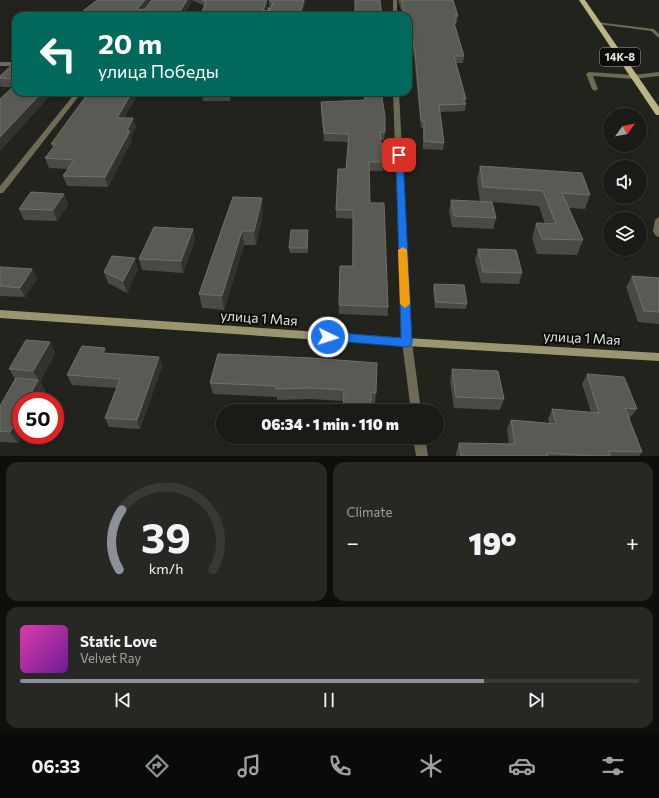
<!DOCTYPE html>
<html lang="en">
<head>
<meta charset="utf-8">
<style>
  :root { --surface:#1a1a16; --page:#272723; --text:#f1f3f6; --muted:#9fa1a1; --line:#383835; --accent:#8c9099 }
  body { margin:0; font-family:Commissioner,sans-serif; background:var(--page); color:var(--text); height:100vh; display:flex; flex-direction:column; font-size:15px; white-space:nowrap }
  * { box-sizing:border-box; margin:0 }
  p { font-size:13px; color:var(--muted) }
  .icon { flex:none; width:22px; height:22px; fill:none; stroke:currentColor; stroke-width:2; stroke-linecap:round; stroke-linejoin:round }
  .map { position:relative; height:456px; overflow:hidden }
  .sheet { display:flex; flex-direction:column; gap:6px; padding:6px; background:#0e0e0c; flex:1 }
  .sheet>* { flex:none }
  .hud { position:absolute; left:12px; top:12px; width:400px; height:84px; border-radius:12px; box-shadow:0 2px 6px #0003,0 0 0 1px var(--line); background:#00695c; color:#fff; overflow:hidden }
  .needle { width:26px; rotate:57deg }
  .controls { position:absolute; left:603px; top:108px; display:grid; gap:8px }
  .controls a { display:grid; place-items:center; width:44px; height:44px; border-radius:50%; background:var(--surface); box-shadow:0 2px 6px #0003,0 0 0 1px var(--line); font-size:20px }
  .speed { position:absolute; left:12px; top:392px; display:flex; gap:8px; font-size:20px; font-weight:700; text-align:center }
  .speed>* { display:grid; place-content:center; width:52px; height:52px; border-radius:50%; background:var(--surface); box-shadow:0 2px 6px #0003,0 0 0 1px var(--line); line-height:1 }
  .speed .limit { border:6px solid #d22; background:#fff; color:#111 }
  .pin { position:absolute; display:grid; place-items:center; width:34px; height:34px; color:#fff; margin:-17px; border-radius:8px; box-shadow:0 2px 6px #0006 }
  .me { position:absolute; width:44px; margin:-22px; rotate:94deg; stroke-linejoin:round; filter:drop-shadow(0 0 3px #0008) }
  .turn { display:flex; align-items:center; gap:14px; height:84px; padding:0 20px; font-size:18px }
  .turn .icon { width:52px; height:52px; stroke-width:2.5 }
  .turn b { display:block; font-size:28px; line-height:34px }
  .big { font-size:30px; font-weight:800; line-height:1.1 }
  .sheet .widget { flex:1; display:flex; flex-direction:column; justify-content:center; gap:6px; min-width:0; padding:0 14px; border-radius:12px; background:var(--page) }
  .sheet .dial { align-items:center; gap:0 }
  .dial svg { height:104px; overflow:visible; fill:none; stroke:var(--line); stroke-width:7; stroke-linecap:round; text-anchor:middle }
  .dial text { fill:var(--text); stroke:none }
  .song { display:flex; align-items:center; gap:12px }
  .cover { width:48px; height:48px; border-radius:6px; background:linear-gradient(135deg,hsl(320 70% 55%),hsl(280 70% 35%)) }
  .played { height:4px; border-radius:2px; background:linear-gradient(90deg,var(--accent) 75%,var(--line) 75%) }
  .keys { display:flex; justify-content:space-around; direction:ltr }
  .heat { display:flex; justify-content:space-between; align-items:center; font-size:22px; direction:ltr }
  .sheet .tiles { flex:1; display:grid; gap:6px; grid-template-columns:1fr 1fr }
  .widget:last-child { grid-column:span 2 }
  .trip { position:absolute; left:216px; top:404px; width:228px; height:40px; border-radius:20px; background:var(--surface); box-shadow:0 2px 6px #0003,0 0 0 1px var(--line); font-weight:800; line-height:40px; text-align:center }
  .tabs { display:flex; height:64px; justify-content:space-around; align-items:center; background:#0a0a09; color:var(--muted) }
  .tabs .icon { width:28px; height:28px }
  .tabs .active { color:var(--accent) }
  .tabs b { font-size:18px; color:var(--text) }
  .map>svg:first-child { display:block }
</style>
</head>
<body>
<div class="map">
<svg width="659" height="456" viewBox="0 0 659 456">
  <rect width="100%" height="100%" fill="#23231e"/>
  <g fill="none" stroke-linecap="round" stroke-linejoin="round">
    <g fill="#6e6b54" fill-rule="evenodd">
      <path d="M268,7l4,1 -3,8h-4z"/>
      <path d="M596,22l58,7 5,5v4l-8,-7 -53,-7h-2z"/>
      <path d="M589,72l45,3 25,-3v4l-25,3 -41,-3 5,13 -3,2 -3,-2 -6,-15z"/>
      <path d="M162,92h32l-3,2h-26z"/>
      <path d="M659,217v20l-3,-1 -3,-5 2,-11z"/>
    </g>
    <g fill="#6e6b54" fill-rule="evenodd">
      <rect x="393" y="0" width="4" height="16"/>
      <rect x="0" y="62" width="16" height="4"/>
      <path d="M76,92h6l-79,101h-3v-7z"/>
      <path d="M393,92h6l13,250 9,69h-10l-9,-69z"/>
      <path d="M413,437h12l3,19h-12z"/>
    </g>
    <path fill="#9a956f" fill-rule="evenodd" d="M0,310l407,28 252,15v8l-252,-15 -407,-28z"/>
    <path fill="#bbb583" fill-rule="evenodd" d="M579,0h6l74,107v8h-3z"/>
  </g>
  <g fill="#4a4945">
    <path d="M152,0h39v2l-8,14h-99l-1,-5 68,-10z"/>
    <path d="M192,0h75v6l-2,5 4,1 2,-5 -2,-1v-6h37l-5,16h-101l5,-10z"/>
    <path d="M398,0h55l5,16 -1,6h-2v5l9,29 -1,7h-8l11,36 -1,3 1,2 -1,7 -25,1 4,31 -1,7 -20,-1v-21h-2l-7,-71 -6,-23v-18h-5z"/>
    <path d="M16,63v29h37l-53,59v-52l13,-12h-12l-1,-3v-8z"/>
    <path d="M89,92h50l-15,26h9l3,9 -5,10 1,3 -24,47 -41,-1 -4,-10 5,-7 -19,-1 -4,-10 8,-10 -2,-4z"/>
    <path d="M203,92h29l-2,9h-27l-1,-7z"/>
    <path d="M364,92h17l4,40 -1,8h-3l2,22v9h-14l1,32 18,104v9l-49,-2v-9l13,-39 1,-47 -17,-1v-8l10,-41 2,-27 -24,-1 -3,-31v-8l43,-2z"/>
    <path d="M480,166l110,29 -5,14 -16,-1 14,32 -6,15 -40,-1 -5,-16 4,-15 9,1 -6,-18 -59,-5 -3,-21z"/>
    <path d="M64,194l4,11 -11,16 -33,-1 -5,-11z"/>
    <path d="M233,197l30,15 -7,33h-12l-20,65 -22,-2 -3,-14z"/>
    <path d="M451,200l45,18 -3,11 -41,-2 -3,-16z"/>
    <path d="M193,229l2,11 -12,33 -41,-3 -3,-11z"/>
    <path d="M308,236v17h-18l-1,-5z"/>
    <path d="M478,249l44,24 -3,11 -38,-1 -6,-23z"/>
    <path d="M0,267l32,2 5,10 -12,18 -25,-1z"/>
    <path d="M138,269l-11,24 -19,-10 -4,-11z"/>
    <path d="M632,276l27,2v46l-21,-2 -12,-35z"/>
    <path d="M434,284l33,20 -1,5 -31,-1 -2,-19z"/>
    <path d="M50,342l5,11 -15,29 5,9 -24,44h1l-4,8 -18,-1v-36l15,-27 -6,-10z"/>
    <path d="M108,353l51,4 3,9 -22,63 -31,-2 -4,-9 12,-30 -45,-3 -5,-10z"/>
    <path d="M218,354l158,39 -1,10 -64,-4 -34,1v-3l-64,-3 -3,-11z"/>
    <path d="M452,369l52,30 -4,11 -46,-2 -4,-27z"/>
    <path d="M587,374l50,35 -7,9h-1l13,34 -3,4h-183v-3l3,-10 50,1 -2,-15 4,-9 38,3 -1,-4 4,-10 39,3 -9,-28z"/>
    <path d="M342,437h28v6l-28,-1z"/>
  </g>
  <g fill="#33332e">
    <path d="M145,0h6v1l-11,14 -2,-7z"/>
    <path d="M187,0h4v2l-8,14h-6z"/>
    <path d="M267,0v6l-3,10 -1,-6z"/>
    <path d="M304,0h2l-5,16h-1v-2z"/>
    <path d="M42,92h11l-53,59v-14z"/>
    <path d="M132,92h7l-20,35 -2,-9z"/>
    <path d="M230,92h2l-2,9 -1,-7z"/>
    <path d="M133,118l3,9 -5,10 1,3 -24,47 -3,-10z"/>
    <path d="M64,194l4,11 -11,16 -4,-11z"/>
    <path d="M262,198l1,14 -7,33 -2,-14z"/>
    <path d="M193,229l2,11 -12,33 -2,-12z"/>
    <path d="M242,231l2,14 -20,65 -2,-14z"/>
    <path d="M135,258l3,11 -11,24 -4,-12z"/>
    <path d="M32,269l5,10 -12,18 -5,-9z"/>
    <path d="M50,342l5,11 -15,29 -7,-11z"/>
    <path d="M105,348l4,10 -6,-5z"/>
    <path d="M159,357l3,9 -22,63 -3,-9z"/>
    <path d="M38,380l7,11 -6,10h-12z"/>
    <path d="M21,412v23h1l-4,8 -8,-11z"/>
  </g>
  <g fill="#5a5a55" stroke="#706f6b">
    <path d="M97,0h48l-7,8 1,2 6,-1 7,-9h35l-10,16h-82l3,-4 -15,-1z"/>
    <path d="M202,0h65l-4,10 6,2 4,-9 -4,-3h35l-4,14h-4l-1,2h-95l6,-14z"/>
    <path d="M355,0h25l2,16h-27z"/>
    <path d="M401,0h52l5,16h-4l2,7h-2l10,33h-10l12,43h-3l3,5 -27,1 5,38 -20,-2v-20h-3l-6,-71 -7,-24v-10h-3z"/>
    <path d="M14,63h2v16l-16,-1v-2z"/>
    <path d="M16,84v8h26l-42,45v-31l2,-2 -2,-1v-4z"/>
    <path d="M89,92h43l-15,26h16l-6,13h3l-25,46 -42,-1 11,-16 -29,-2 11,-14h-5z"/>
    <path d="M203,92h27l-1,2h-27z"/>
    <path d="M365,92h16l4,24v16h-5l3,30h-14l1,41h14l4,104 -49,-2 1,-39h13v-56h-17l2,-41h8l3,-35 -25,-1 -3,-31 44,-2z"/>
    <path d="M480,166l102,7 8,22 -28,-2 21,47 -41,-1 -6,-16 20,1 -13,-33 -60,-4z"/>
    <path d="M31,192l33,2 -11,16 -34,-1z"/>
    <path d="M233,197l29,1 -8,33h-12l-20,65 -23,-2z"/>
    <path d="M451,200l41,2 4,16 -42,-2z"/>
    <path d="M154,227l39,2 -12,32 -42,-2z"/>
    <path d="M291,230h17l-1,18h-18z"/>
    <path d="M478,249l38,1 6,23 -39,-1z"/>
    <path d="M112,256l23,2 -12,23 -19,-9z"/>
    <path d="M0,267l32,2 -12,19 -20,-2z"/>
    <path d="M632,276l27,2v34l-15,-1z"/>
    <path d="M434,284l30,1 3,19 -31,-2z"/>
    <path d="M26,340l24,2 -17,29 -24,-2z"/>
    <path d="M82,346l23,2 -2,5 56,4 -22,63 -32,-2 15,-39 -53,-4z"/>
    <path d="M218,354l94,4 65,5 -1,30 -5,-1v19h-28l1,-21 -33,-2 -35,1v-3l-66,-3z"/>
    <path d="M452,369l46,2 6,28 -48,-2z"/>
    <path d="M587,374l37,3 13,32 -12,-1 17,44 -33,-1 1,5h-20l-43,-3 1,3h-87l-2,-13 56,1 -4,-24 45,4 -4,-15 47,4z"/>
    <path d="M16,378l22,2 -11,21h-6v11l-11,20 -10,-1v-25z"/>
  </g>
  <path fill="#1a73e8" stroke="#114b97" d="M396,153l7,2 9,187 -1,4 -4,1 -83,-7 -1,-3 1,-3 4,-2 73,6z"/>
  <path fill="#f59e0b" d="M403,247l4,3 3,54 -5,4 -5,-4 -2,-54z"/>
  <g text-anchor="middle" stroke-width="4" stroke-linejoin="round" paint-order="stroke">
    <rect fill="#0c0c0a" stroke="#a2a29f" stroke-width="1" x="600" y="48" width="40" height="18" rx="3"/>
    <g font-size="11" font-weight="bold" fill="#e3e2df">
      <text x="620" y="61">14К-8</text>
    </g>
    <g font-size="14" fill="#e3e2df" stroke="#0c0c0a">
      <text transform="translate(259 318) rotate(4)" y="5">улица 1 Мая</text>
      <text transform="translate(582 338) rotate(3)" y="5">улица 1 Мая</text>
    </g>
  </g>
</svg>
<div class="controls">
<a><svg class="needle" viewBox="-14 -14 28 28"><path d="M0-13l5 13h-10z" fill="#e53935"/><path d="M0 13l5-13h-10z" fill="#9fa1a1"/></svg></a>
<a><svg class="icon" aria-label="sound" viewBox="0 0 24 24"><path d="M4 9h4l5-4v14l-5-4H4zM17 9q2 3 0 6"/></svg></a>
<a><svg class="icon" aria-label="layers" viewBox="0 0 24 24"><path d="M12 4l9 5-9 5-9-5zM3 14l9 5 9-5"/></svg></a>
</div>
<div class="speed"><div class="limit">50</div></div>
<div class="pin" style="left:399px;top:155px;background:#d93025"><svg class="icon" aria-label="arrive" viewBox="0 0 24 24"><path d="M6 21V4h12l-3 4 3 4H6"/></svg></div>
<svg class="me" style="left:328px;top:337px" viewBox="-20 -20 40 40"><circle r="17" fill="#1a73e8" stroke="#fff" stroke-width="3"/><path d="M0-11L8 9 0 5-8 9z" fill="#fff"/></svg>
<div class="trip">06:34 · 1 min · 110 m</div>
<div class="hud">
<div class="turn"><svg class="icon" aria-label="left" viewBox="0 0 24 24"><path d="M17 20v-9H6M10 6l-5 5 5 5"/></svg><div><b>20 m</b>улица Победы</div></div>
</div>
</div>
<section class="sheet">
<div class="tiles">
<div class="widget dial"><svg viewBox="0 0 100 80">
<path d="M14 69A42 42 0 1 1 86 69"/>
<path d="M14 69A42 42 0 0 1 16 23" stroke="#8c9099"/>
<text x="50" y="56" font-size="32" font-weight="700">39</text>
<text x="50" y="72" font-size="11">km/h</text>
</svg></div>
<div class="widget"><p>Climate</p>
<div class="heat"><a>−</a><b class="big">19°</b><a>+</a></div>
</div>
<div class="widget">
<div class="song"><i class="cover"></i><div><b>Static Love</b><p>Velvet Ray</p></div></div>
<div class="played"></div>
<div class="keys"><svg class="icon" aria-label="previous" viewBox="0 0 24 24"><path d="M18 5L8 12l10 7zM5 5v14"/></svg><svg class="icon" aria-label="pause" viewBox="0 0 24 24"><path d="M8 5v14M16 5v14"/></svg><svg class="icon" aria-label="next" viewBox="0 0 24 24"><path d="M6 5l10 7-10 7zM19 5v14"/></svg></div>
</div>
</div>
</section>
<nav class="tabs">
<b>06:33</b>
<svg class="icon active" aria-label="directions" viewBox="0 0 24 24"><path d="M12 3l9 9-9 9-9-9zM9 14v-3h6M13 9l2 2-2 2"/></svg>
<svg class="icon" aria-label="music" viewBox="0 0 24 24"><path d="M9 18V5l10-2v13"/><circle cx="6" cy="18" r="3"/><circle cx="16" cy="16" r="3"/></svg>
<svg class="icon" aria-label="phone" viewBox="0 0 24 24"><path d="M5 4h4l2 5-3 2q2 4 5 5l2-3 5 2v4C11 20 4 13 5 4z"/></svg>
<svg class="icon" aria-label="climate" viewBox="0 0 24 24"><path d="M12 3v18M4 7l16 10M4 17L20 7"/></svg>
<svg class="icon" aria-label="car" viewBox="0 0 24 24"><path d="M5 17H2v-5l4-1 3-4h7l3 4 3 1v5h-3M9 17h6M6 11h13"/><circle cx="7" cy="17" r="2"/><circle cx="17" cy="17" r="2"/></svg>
<svg class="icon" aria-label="filters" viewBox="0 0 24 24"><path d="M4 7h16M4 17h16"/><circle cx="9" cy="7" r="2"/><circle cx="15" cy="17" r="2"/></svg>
</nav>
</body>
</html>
